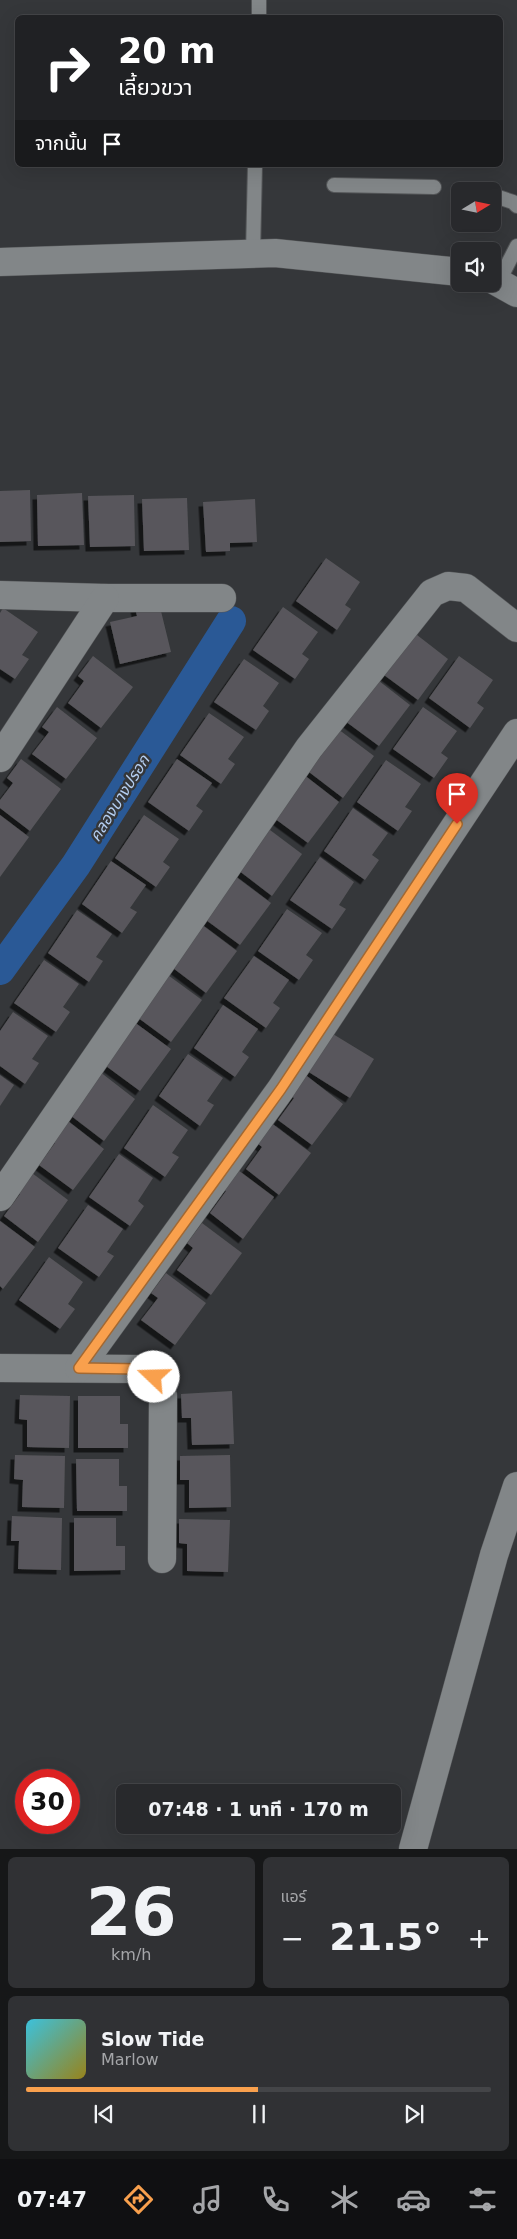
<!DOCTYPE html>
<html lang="th">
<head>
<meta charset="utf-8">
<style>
  :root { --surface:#28292c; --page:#303134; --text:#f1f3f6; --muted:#a5a6a9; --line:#444548; --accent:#f9a04d }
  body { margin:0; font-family:"DejaVu Sans","Noto Sans Thai",sans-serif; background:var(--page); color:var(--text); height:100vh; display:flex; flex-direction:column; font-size:19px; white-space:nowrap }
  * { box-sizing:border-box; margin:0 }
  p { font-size:16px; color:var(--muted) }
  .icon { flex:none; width:28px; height:28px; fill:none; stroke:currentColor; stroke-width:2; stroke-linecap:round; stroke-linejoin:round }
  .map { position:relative; height:1849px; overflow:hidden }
  .details { display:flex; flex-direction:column; gap:8px; padding:8px; background:#161718; flex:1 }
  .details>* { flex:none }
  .banner { position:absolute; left:15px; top:15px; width:488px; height:152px; border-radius:8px; box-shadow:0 5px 20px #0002,0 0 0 1px var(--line); background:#202124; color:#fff; overflow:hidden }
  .needle { width:32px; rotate:80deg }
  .tools { position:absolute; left:451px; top:182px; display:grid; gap:10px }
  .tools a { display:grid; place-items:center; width:50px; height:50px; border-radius:8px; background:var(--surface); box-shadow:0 5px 20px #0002,0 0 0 1px var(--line); font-size:25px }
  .speed { position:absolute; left:15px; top:1769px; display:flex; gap:10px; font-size:25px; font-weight:700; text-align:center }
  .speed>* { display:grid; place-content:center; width:65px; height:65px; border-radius:50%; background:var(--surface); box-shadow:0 5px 20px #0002,0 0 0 1px var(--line); line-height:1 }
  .speed .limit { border:8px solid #d22; background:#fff; color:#111 }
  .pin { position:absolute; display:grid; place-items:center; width:42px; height:42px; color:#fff; margin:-51px -21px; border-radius:50% 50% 50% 0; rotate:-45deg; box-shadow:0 0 5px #0007 }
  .pin .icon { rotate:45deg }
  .me { position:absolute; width:55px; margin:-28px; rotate:291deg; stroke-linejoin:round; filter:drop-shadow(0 0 4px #0008) }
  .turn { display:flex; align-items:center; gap:18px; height:105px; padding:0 20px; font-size:22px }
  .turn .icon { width:65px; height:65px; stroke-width:2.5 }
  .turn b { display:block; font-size:35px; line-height:42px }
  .then { display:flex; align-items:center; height:48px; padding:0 20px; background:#0003; gap:10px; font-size:19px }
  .big { font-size:38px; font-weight:800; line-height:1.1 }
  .details .tile { flex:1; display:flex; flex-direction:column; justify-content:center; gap:8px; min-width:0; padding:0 18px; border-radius:8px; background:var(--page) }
  .details .dial { align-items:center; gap:0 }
  .dial b { font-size:65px; line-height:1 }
  .song { display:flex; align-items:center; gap:15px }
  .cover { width:60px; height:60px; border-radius:8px; background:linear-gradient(135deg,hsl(190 70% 55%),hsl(50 70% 35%)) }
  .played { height:5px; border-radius:2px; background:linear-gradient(90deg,var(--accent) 50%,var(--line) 50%) }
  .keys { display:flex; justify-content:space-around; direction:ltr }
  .heat { display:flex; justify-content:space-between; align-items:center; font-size:28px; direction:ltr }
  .details .tiles { flex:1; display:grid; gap:8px; grid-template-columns:1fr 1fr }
  .tile:last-child { grid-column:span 2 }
  .trip { position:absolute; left:116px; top:1784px; width:285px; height:50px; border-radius:8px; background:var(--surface); box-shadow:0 5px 20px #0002,0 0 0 1px var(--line); font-weight:800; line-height:50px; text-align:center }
  .dock { display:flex; height:80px; justify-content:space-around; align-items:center; background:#101012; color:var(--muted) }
  .dock .icon { width:35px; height:35px }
  .dock .current { color:var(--accent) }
  .dock b { font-size:22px; color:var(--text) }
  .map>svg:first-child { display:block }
</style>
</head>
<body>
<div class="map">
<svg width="517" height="1849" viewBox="0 0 517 1849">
  <defs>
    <filter id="shadow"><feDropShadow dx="-4.5" dy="4.5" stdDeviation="0" flood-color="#0009"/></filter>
  </defs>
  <rect width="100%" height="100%" fill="#35373a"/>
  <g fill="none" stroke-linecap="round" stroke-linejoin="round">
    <path stroke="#2a5996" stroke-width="30" d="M0,970l76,-105 155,-244"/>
  </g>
  <g fill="#58575b" filter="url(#shadow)">
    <path d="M30,490l1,51 -31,1v-51z"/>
    <path d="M82,493l2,52 -46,1 -1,-51z"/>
    <path d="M134,495l1,51 -45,1 -2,-51z"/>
    <path d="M187,498l2,52 -45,1 -2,-52z"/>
    <path d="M255,499l2,43 -27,1v8l-24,1 -3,-50z"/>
    <path d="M326,558l34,24 -15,23 6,4 -14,21 -41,-29z"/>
    <path d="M159,603l12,49 -51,12 -10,-42 27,-6 -2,-8z"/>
    <path d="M283,607l35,25 -16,22 7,5 -14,20 -42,-29z"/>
    <path d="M3,608l35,24 -16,23 7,4 -14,20 -15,-10v-56z"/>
    <path d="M408,628l40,31 -30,41 -34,-25z"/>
    <path d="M93,656l40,31 -32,41 -33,-25 16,-22 -6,-5z"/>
    <path d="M459,656l34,24 -16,23 7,5 -14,20 -41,-30z"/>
    <path d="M244,659l35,24 -16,23 6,5 -13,19 -42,-28z"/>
    <path d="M370,674l40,31 -31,41 -34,-25z"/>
    <path d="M57,707l40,31 -31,41 -34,-25 17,-22 -7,-5z"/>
    <path d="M423,707l34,24 -16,22 7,5 -14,20 -41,-29z"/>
    <path d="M209,713l35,24 -16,22 7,5 -14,20 -41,-29z"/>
    <path d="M334,726l40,30 -31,42 -34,-26 16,-22 -6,-5z"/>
    <path d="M21,759l40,30 -31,42 -30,-23v-8l13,-17 -6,-5z"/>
    <path d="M177,759l35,24 -16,23 7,5 -14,20 -41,-29z"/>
    <path d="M386,760l35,24 -16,23 7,4 -14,20 -41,-29z"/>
    <path d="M299,771l40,31 -31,41 -34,-25z"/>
    <path d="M353,808l35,25 -16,22 7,5 -14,20 -41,-29z"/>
    <path d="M0,815l29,22 -29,40z"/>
    <path d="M144,815l35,24 -16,23 7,5 -14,20 -41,-29z"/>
    <path d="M262,824l40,30 -30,42 -34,-26z"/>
    <path d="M320,857l34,25 -15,23 7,4 -14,20 -42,-29z"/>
    <path d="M111,861l35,24 -16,23 7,4 -15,21 -40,-29z"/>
    <path d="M231,873l40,30 -31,42 -34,-25z"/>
    <path d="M287,909l35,24 -16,22 7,5 -14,20 -41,-29z"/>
    <path d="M77,910l35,24 -16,23 7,4 -14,21 -41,-29z"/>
    <path d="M197,921l40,30 -31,42 -33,-25z"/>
    <path d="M254,956l35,24 -16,23 7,5 -14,20 -42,-30z"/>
    <path d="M44,960l35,24 -16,23 7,5 -14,20 -42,-29z"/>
    <path d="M161,970l41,30 -31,42 -34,-25z"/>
    <path d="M223,1005l35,24 -16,23 7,5 -14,20 -41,-29z"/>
    <path d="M13,1012l35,24 -16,23 7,4 -14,21 -25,-18v-35z"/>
    <path d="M130,1019l41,30 -31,42 -34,-25 17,-23 -7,-4z"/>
    <path d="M328,1031l46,28 -24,39 -46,-29z"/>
    <path d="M188,1054l35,24 -16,23 7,4 -14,21 -41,-30z"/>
    <path d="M95,1068l40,31 -31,42 -34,-26z"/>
    <path d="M303,1073l40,31 -31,41 -34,-25 16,-22 -6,-5z"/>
    <path d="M0,1075l14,10 -14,21z"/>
    <path d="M153,1105l35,25 -16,23 7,4 -14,20 -41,-29z"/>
    <path d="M64,1118l40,31 -31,41 -34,-25 16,-22 -6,-5z"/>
    <path d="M270,1122l41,31 -32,42 -33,-26 16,-22 -6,-5z"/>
    <path d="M119,1154l34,24 -15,23 6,5 -14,20 -41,-29z"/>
    <path d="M234,1167l40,30 -31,42 -33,-26 16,-22 -7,-5z"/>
    <path d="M28,1170l40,30 -30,42 -34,-26 16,-22 -7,-5z"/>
    <path d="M88,1205l35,24 -16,23 7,4 -15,21 -41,-29z"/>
    <path d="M0,1221l35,26 -32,42 -3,-3z"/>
    <path d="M202,1223l40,30 -31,42 -34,-25 16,-22 -6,-5z"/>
    <path d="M49,1257l34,25 -15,22 7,5 -15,20 -41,-29z"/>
    <path d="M166,1273l40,30 -31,42 -34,-25 17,-22 -7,-5z"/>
    <path d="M232,1391l2,53 -42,1 -1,-27h-9l-1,-24z"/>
    <path d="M20,1395l50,1 -1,52 -42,-1v-27l-8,-1z"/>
    <path d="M78,1396h42v28h8v24h-50z"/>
    <path d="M15,1455l50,1 -1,52 -42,-1 1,-27 -9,-1z"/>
    <path d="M230,1455l1,52 -42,1v-28h-9v-24z"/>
    <path d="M76,1459h43v27h8v25h-50z"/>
    <path d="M12,1516l50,2 -1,52 -43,-1 1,-28h-8z"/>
    <path d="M74,1518h42v28h9v24l-51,1z"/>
    <path d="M179,1519l51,1 -2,52 -41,-1v-27l-8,-1z"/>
  </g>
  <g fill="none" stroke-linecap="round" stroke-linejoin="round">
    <g stroke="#545658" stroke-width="16">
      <g id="service">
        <path d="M259,18v-18"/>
        <path d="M334,185l100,2"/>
        <path d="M492,195l21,7 4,4"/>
        <path d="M253,254l2,-89"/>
        <path d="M499,281l18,-35"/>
      </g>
    </g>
    <g stroke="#545658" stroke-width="29">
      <g id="minor">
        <path d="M0,262l275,-9 185,19"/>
        <path d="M492,279l25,14"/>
        <path d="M0,595l105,3h117"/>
        <path d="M0,758l105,-160"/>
        <path d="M0,1197l309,-449 123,-155 16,-7 18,2 51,40"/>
        <path d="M0,1368l138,1 15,8 10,19 -1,163"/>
        <path d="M79,1368l202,-279 236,-356"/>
        <path d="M413,1849l81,-294 23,-69"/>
      </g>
    </g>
    <use href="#service" stroke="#828688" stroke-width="14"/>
    <use href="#minor" stroke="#828688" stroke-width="28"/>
  </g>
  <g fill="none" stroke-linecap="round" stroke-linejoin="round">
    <g stroke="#a26832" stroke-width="12">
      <path id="route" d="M154,1377l-16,-8 -59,-1 202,-279 176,-265"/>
    </g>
    <use href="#route" stroke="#f9a04d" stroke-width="9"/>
  </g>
  <g text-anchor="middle" stroke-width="5" stroke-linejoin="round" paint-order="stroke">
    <g font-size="16" font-style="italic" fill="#b4cef1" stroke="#35373a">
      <text transform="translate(119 798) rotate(-58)" y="6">คลองบางปรอก</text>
    </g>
  </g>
</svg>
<div class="tools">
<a><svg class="needle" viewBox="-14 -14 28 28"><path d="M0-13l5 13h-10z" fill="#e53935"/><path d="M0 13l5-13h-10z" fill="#a5a6a9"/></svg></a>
<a><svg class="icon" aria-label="sound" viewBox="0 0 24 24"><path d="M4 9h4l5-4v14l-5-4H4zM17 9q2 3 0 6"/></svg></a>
</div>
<div class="speed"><div class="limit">30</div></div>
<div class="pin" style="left:457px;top:824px;background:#d93025"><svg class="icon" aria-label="arrive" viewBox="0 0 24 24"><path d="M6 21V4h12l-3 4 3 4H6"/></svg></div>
<svg class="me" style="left:154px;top:1377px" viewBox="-20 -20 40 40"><circle r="19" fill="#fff"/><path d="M0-13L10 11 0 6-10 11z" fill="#f9a04d"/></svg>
<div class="trip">07:48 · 1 นาที · 170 m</div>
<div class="banner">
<div class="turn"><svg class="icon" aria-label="right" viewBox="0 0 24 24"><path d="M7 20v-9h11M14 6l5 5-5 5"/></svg><div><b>20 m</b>เลี้ยวขวา</div></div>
<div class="then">จากนั้น<svg class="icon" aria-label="arrive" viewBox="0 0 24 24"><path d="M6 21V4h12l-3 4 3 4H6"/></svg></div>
</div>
</div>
<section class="details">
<div class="tiles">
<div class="tile dial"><b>26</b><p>km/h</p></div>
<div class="tile"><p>แอร์</p>
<div class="heat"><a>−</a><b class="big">21.5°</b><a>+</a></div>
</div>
<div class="tile">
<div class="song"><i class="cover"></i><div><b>Slow Tide</b><p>Marlow</p></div></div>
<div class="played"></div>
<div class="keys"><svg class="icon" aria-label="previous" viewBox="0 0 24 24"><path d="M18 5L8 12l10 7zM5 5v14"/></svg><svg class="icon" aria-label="pause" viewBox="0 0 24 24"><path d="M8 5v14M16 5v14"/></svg><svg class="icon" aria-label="next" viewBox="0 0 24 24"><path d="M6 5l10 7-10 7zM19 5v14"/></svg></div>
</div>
</div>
</section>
<nav class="dock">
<b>07:47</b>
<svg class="icon current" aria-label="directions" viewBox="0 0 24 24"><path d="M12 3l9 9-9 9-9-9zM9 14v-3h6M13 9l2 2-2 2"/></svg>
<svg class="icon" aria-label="music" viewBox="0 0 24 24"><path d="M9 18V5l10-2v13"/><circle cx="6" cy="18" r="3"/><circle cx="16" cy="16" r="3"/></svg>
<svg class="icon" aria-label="phone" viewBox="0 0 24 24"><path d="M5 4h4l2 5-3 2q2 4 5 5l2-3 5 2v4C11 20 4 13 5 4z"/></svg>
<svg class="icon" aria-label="climate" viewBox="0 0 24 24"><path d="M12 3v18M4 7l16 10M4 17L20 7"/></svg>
<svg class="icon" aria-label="car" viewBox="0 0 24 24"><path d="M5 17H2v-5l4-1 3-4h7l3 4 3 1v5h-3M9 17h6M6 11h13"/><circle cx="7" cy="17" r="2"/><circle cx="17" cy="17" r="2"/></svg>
<svg class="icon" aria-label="filters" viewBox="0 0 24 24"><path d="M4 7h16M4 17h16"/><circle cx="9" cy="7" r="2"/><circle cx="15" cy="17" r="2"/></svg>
</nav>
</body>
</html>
